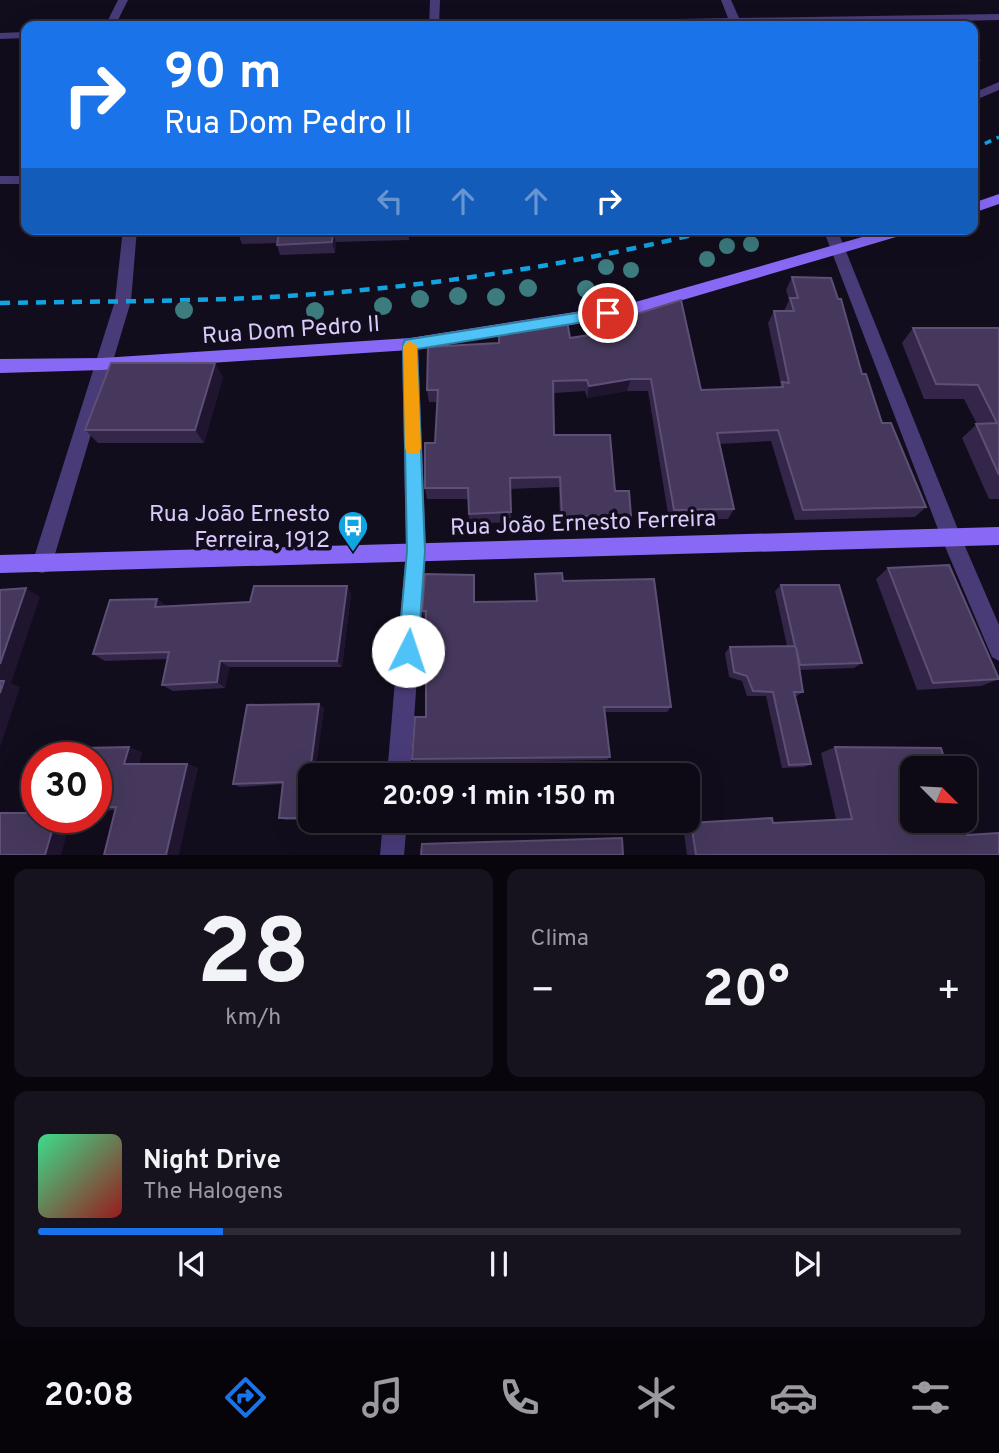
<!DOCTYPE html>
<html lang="pt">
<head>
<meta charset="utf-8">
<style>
  :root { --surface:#0e0a15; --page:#17131e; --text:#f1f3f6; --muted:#9b9aa0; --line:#2e2b34; --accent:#1a73e8 }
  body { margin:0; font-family:Overpass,sans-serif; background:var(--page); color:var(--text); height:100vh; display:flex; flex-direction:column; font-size:26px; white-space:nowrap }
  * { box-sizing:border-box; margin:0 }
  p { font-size:23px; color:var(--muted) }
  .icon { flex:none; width:38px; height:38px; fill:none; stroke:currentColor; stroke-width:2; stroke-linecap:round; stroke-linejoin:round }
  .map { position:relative; height:855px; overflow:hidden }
  .panel { display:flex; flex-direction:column; gap:14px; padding:14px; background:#08060c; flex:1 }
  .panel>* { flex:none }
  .hud { position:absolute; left:21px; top:21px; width:957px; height:214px; border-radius:14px; box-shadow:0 7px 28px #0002,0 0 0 2px var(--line); background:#1a73e8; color:#fff; overflow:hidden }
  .needle { width:46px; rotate:114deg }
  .buttons { position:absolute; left:900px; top:756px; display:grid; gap:14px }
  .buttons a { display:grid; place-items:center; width:77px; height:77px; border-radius:14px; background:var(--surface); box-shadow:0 7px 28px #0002,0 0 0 2px var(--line); font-size:35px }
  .speed { position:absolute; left:21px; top:742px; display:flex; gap:14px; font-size:35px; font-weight:700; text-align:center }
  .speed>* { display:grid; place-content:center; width:91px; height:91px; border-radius:50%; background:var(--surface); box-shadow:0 7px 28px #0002,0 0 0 2px var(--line); line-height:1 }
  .speed .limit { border:10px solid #d22; background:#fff; color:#111 }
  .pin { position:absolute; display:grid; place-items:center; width:60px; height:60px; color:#fff; margin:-30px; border:4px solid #fff; border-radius:50%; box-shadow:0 2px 7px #0007 }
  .me { position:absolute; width:77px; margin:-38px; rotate:4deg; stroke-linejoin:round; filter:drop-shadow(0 0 5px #0008) }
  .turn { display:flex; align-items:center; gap:24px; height:147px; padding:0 28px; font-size:32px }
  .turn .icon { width:91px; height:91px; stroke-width:2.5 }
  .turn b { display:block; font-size:49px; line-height:60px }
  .lanes { display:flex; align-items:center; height:66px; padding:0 28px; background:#0003; justify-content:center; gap:35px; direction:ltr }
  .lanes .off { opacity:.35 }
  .big { font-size:52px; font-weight:700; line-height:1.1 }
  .panel .widget { flex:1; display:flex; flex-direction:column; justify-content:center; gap:10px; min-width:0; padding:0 24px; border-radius:14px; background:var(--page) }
  .panel .dial { align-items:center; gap:0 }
  .dial b { font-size:91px; line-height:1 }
  .song { display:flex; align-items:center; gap:21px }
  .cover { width:84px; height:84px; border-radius:10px; background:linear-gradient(135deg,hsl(150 70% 55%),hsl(0 70% 35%)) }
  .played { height:7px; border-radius:4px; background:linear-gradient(90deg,var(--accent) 20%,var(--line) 20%) }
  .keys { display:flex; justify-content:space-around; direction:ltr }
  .heat { display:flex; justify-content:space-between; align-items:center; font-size:38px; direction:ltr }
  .panel .tiles { flex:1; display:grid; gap:14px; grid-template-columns:1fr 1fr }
  .widget:last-child { grid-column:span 2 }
  .trip { position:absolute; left:298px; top:763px; width:402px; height:70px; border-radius:14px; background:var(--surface); box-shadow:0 7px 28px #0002,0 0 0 2px var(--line); font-weight:700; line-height:70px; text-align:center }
  .tabs { display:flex; height:112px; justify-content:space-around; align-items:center; background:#060408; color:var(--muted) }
  .tabs .icon { width:49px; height:49px }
  .tabs .selected { color:var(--accent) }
  .tabs b { font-size:32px; color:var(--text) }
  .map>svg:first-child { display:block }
</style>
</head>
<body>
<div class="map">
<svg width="999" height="855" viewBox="0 0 999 855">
  <rect width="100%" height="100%" fill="#120d1c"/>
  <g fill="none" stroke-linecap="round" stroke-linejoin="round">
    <g fill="#493b78" fill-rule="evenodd">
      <path d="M118,0h10l-13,26h-10z"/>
      <path d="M430,0h10l-1,26h-10z"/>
      <path d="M721,0h10l8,18 260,-4v6l-257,6h-270l5,-3 251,-5z"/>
      <path d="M26,32v6l-26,1v-6z"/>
      <path d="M999,82v8l-26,11v-8z"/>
      <rect x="0" y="176" width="26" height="8"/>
      <path d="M123,229h14l-6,72 -79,263 -3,7 -7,2 -7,-2 -3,-7 83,-263z"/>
      <path d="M823,229h14l124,308 38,88v36l-7,-4 -51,-120z"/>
      <path d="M410,338l8,6 8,207 -16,224h-23l19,-224 -4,-207z"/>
      <path d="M383,821h24l-3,34h-24z"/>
    </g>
    <g fill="#8869f5" fill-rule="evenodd">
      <path d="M999,194v10l-26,9v-10z"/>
      <path d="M890,229h25l-2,3 -281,83 -222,35 -308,20 -102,3v-14l102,-1 308,-20 222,-35z"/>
      <path d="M999,527v18l-999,28v-18z"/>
    </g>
    <path stroke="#10a4e3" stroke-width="3.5" stroke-dasharray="7 6" stroke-linecap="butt" d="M973,149l26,-12"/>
    <path stroke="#10a4e3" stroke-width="4.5" stroke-dasharray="10 8" stroke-linecap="butt" d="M0,303c101,-2 202,-1 303,-8 140,-10 278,-32 414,-66"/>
  </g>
  <g fill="#3c7b7e">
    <circle cx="751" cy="244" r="8"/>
    <circle cx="727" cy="246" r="8"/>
    <circle cx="707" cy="259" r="8"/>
    <circle cx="606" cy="267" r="8"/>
    <circle cx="631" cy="270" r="8"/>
    <circle cx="528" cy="288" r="9"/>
    <circle cx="586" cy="289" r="9"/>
    <circle cx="458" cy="296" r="9"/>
    <circle cx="496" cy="297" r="9"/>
    <circle cx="420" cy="299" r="9"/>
    <circle cx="383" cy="306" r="9"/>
    <circle cx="184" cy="310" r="9"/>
    <circle cx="315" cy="311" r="9"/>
  </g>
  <g fill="#342649">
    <path d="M973,52l6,8 -6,10z"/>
    <path d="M177,229h289v3l-57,3v5l-73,2 -1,11 -55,2 -3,-10v-2l-35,1 -3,-8 -58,1z"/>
    <path d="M792,277l70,97 20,49 44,84 -11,10 -120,3 -24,-79 -52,3 15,65 -6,10 -59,1 -21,-129h-21l-40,7 -2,-7 -31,2v42l61,56 16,25 -4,10 -67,-1 -1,-38 -49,2 1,33 -42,2 -1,-25h-41l-2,-11 10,-45 2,-41h-8l-2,-12 72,-47 71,-5 39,-7 2,-9 90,68 79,-3 1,-2 -13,-62 6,-12h10l5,-11 -3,-10z"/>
    <path d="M913,328h86v171h-10l-27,-61 15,-14 -13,-25h-40l-22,-56z"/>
    <path d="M223,377l-19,66h-106l-13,-13z"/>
    <path d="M888,568l111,111 -18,7 -64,4 -41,-111z"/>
    <path d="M535,574l28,7 108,126 -4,5h-62l5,45 -3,3 -193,3 -2,-4 14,-42v-99h-2l-2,-7 52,-36 1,27 61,-1 -1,-20z"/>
    <path d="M781,585l81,78 -8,5 -55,2 4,22 -8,5 16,67 -7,3 -22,1 -16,-72h-19l-5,-15 -13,-4 -4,-24 5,-6 57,-1 -12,-55z"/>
    <path d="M351,594l-9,73h-113l-4,21 -52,3 -11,-6 5,-26 -62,2 -12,-7 64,-55 9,7 84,-4z"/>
    <path d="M324,708l-8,55 22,3 -2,9h-26v45h-25l-6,-2 4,-34 -43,3 -7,-3z"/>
    <path d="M835,747l132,88 32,20h-312l-4,-30 8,-2h82l63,-4 -15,-66z"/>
    <path d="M142,752l-3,12h48l11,4 -83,42 -19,1v-53z"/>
  </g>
  <g fill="#1f152f">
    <path d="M333,232l3,10 -1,11 -3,-11z"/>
    <path d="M215,363l8,14 -19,66 -9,-13z"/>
    <path d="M631,379l-4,12 -40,7 2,-12z"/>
    <path d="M347,586l4,8 -9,73 -5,-6z"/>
    <path d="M26,588l14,9 -29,86 9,4 -20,60v-83z"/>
    <path d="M157,599l10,8h-12z"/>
    <path d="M220,661l9,6 -4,21 -8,-6z"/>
    <path d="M319,704l5,4 -8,59 -5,-3z"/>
    <path d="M129,747l13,5 -4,16 -14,-4z"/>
    <path d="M333,763l5,3 -2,9h-5z"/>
    <path d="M187,764l11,4 -19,87h-13z"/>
    <path d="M56,817h16l-11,38h-16z"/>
  </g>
  <g fill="#46385c" stroke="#5d4f75" stroke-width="2">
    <path d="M770,20l27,1 1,5 47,-2 1,2h-73z"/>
    <path d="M973,52l6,8h-6z"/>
    <path d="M239,229h168l-74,3 -1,10 -55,3 2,-12 -41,1z"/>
    <path d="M792,277l39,1 7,21h3l21,75h4l16,49h9l35,84 -123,3 -25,-80 -61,3 17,76 -60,1 -23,-131h-20l-42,7 -2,-6 -34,1 1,54h56l5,56h14l2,25h-69l-2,-39 -50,1 1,34 -42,2 -1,-26h-43v-45h10l3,-53h-11l1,-43 71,-4v-13l68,-9 3,17 44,-7 -3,-9 70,-22 20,90 82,-3 -1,-5 7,1 -15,-72h20l-4,-13h8z"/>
    <path d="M913,328h86v147l-23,-51 21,-1 -19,-38 -42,-1z"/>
    <path d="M111,363h104l-20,67h-110z"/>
    <path d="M949,565l50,114 -66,4 -45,-115z"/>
    <path d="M562,573l1,8 91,-2 17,128h-67l6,50 -198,2 3,-42h11v-106h-4l3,-37 49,1v27l63,-1 -2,-27z"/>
    <path d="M781,585h58l23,78 -62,2 -4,-18 7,45h-9l17,72 -22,1 -16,-73 -20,-1 -6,-15 -13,-4 -4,-25 65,-1z"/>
    <path d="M254,586h93l-10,75h-117l-3,21 -55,3 7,-33 -76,2 17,-54 47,-1 -2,8 95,-5z"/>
    <path d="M26,588l-26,76v-74z"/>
    <path d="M0,681h4l-4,12z"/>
    <path d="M319,704l-8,60 22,-1 -2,12h-21v43h-31l4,-36 -50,2 14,-79z"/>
    <path d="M129,747l-5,17h63l-21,91h-62l12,-48h-20v-49h-14l2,-10z"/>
    <path d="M835,747l106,1 6,20h-35v53h51l4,14 32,-2v22h-303l-5,-32 81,-5 1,5 79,-4z"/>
    <path d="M0,813h37v4h19l-11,38h-45z"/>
    <path d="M622,838l1,17h-202l1,-11z"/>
  </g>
  <path fill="#4fc3f7" stroke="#337fa1" stroke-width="2" d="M608,308l7,5 -7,5 -191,31 8,202 -7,100 -3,7 -7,2 -7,-2 -3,-7 9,-100 -4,-207 2,-4z"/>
  <path fill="#f59e0b" d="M410,341l7,5 4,102 -2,5h-12l-2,-5 -2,-102z"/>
  <defs>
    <g id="bus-pin" transform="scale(1.575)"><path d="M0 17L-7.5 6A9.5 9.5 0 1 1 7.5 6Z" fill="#10a4e3" stroke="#120d1c"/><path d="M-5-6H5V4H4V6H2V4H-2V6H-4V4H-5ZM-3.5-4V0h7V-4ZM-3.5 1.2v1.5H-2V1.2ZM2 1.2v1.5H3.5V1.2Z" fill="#fff"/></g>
  </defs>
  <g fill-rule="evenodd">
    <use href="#bus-pin" x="353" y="526"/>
  </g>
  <g text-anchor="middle" stroke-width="7" stroke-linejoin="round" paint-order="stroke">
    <g font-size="23" fill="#dacbfb" stroke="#120d1c">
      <text transform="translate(291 329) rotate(-4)" y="8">Rua Dom Pedro II</text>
      <text transform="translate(583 522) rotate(-2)" y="8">Rua João Ernesto Ferreira</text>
    </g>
    <g font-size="23" fill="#dacbfb" stroke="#120d1c" text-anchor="end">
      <text x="330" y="521">Rua João Ernesto<tspan x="330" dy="26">Ferreira, 1912</tspan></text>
    </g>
  </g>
</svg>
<div class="buttons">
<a><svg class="needle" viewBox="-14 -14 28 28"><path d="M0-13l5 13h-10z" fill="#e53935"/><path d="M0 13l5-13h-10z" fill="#9b9aa0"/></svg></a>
</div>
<div class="speed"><div class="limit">30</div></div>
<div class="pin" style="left:608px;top:313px;background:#d93025"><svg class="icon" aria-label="arrive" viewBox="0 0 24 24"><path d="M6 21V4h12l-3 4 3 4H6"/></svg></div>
<svg class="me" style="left:408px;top:651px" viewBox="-20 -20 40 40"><circle r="19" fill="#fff"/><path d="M0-13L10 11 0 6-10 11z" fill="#4fc3f7"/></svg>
<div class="trip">20:09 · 1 min · 150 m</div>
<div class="hud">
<div class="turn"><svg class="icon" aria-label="right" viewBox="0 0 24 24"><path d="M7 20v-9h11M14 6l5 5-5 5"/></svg><div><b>90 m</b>Rua Dom Pedro II</div></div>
<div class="lanes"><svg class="icon off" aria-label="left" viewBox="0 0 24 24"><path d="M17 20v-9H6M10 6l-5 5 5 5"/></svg><svg class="icon off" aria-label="ahead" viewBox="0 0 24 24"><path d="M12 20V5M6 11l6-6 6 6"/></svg><svg class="icon off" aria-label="ahead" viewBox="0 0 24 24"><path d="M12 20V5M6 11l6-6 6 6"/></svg><svg class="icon" aria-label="right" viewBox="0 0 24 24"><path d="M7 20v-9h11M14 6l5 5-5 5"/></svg></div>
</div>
</div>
<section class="panel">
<div class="tiles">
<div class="widget dial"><b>28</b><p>km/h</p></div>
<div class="widget"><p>Clima</p>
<div class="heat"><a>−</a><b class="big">20°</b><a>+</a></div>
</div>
<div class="widget">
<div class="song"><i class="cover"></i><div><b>Night Drive</b><p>The Halogens</p></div></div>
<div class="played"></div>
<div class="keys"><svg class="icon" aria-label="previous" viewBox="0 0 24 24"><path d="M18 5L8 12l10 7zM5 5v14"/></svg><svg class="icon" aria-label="pause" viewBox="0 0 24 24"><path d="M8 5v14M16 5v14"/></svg><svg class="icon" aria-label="next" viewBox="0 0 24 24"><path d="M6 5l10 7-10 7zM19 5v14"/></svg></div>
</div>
</div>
</section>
<nav class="tabs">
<b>20:08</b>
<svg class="icon selected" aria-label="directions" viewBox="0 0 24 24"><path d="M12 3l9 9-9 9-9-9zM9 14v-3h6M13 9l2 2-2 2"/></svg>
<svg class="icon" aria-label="music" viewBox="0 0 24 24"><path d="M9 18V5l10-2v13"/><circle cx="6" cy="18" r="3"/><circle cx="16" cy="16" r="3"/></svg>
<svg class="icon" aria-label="phone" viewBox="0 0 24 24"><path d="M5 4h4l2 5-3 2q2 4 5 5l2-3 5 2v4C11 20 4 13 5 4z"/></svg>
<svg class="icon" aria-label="climate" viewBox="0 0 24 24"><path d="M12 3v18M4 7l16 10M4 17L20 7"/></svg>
<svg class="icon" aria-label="car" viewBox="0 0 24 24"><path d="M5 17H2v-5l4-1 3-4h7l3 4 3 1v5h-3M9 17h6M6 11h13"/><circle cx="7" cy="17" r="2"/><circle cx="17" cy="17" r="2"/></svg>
<svg class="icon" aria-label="filters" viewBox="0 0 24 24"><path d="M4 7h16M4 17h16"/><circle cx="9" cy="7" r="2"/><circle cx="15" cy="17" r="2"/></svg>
</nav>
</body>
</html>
